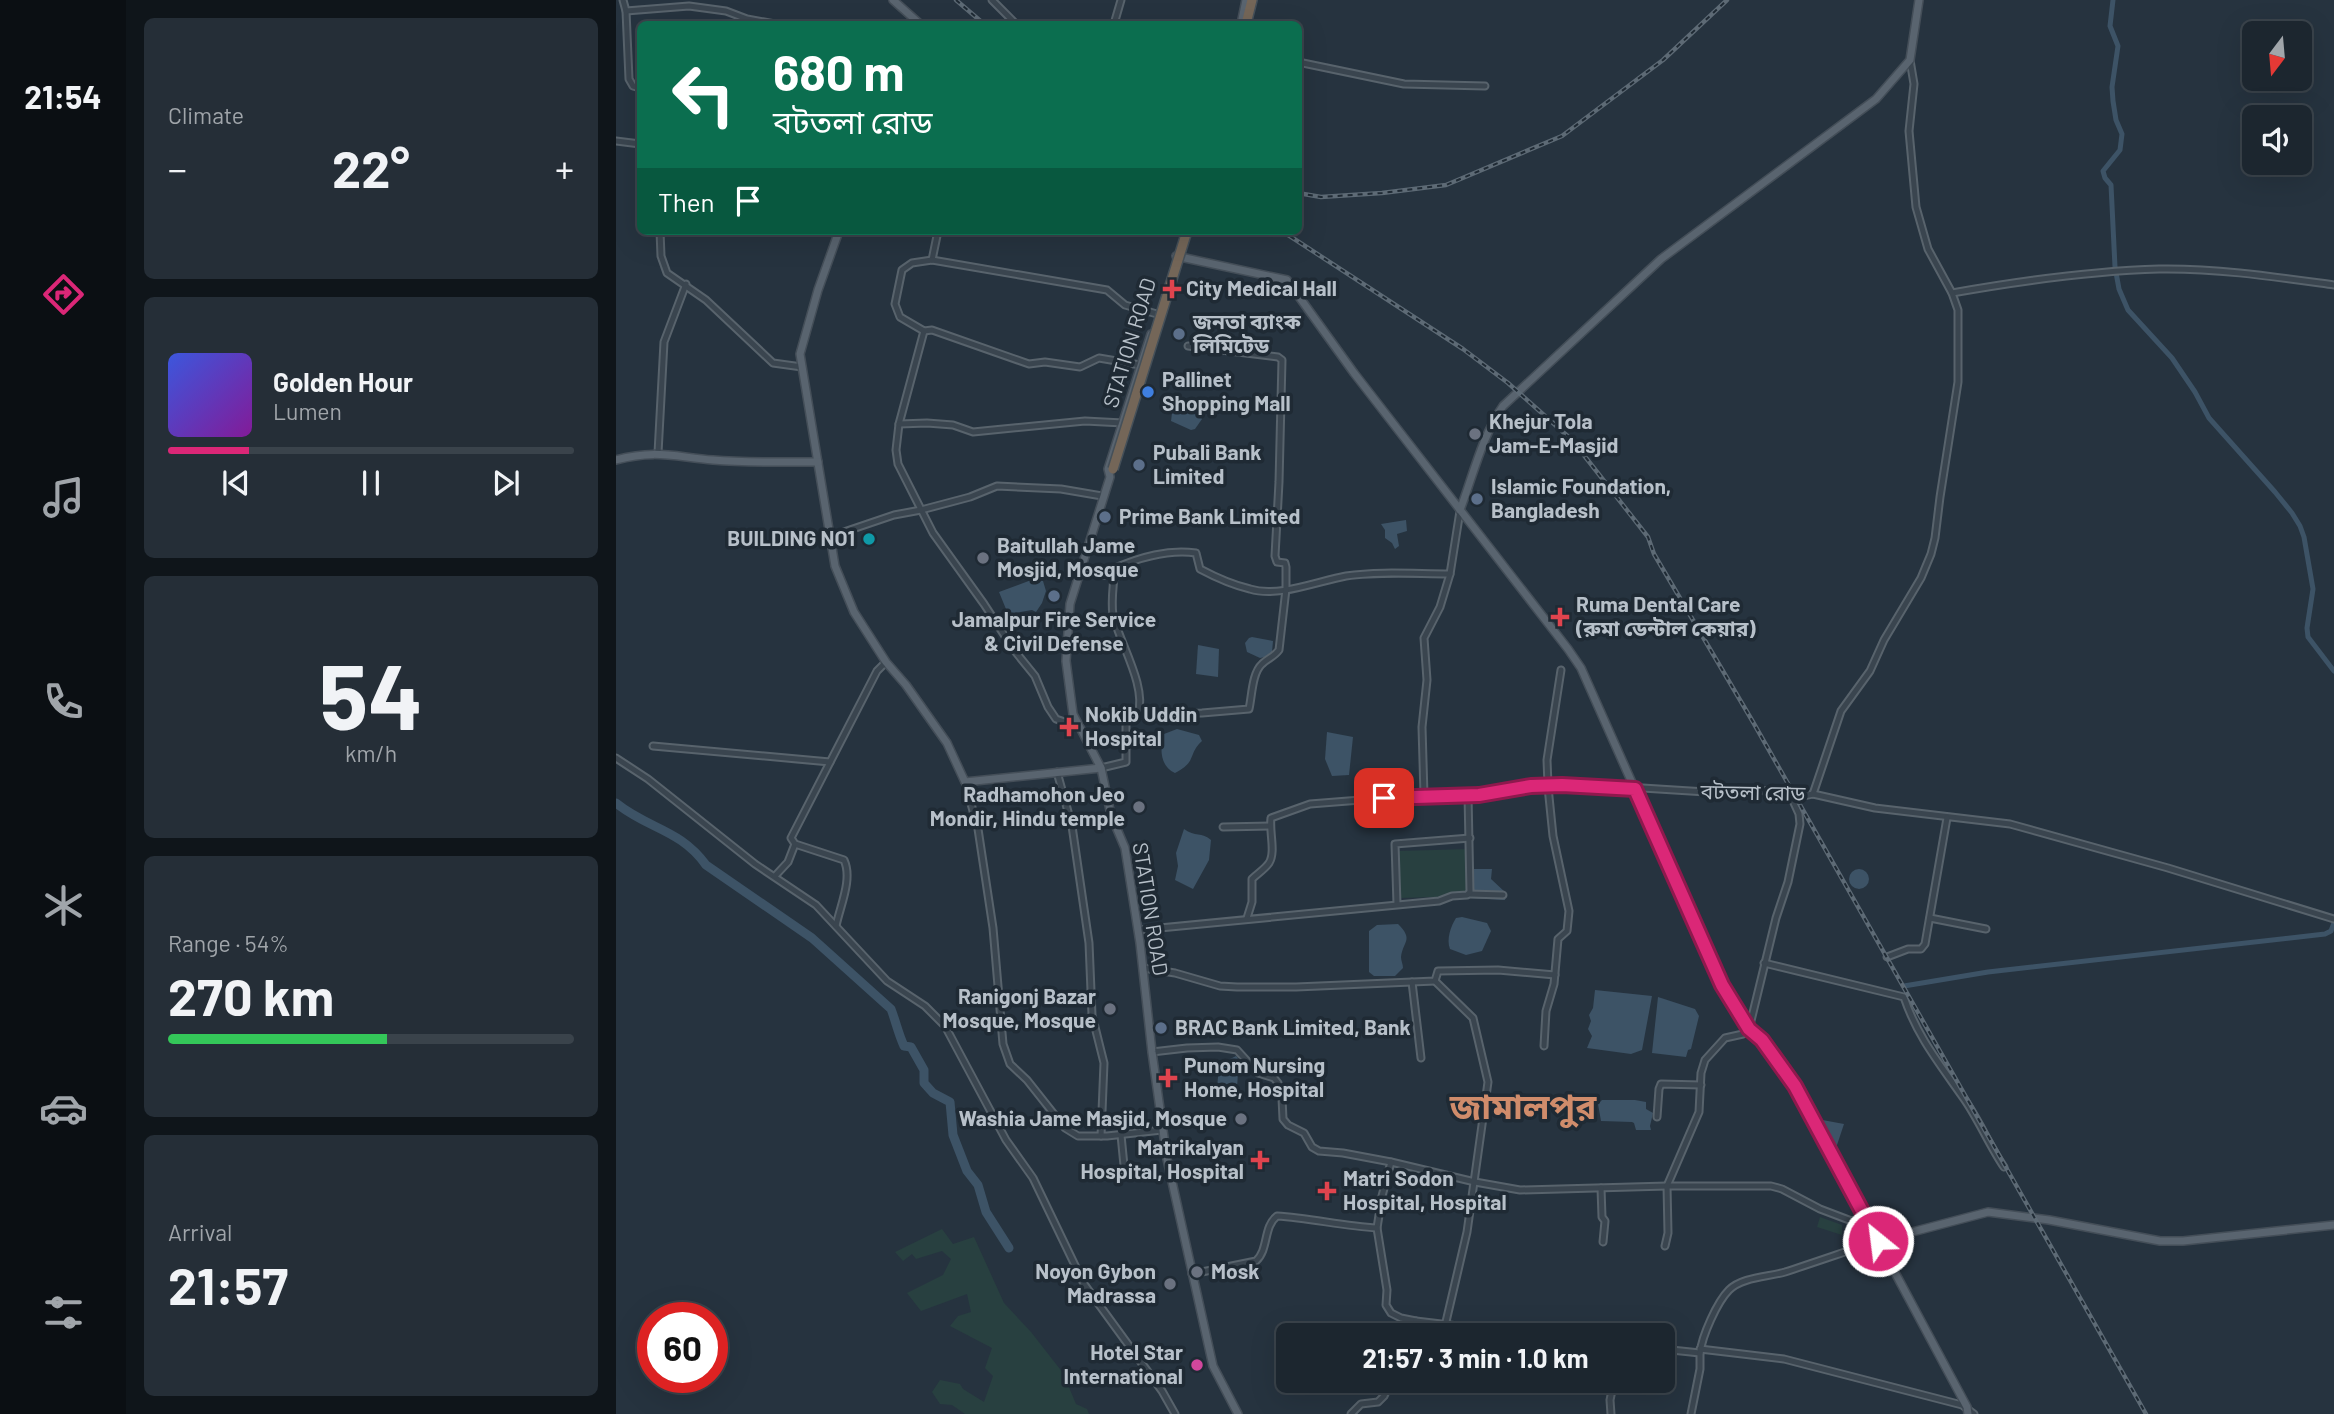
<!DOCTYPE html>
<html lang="en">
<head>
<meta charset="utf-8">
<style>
  :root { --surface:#1c262f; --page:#252e37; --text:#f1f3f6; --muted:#a0a5aa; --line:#3a434b; --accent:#db2777 }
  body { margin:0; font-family:Barlow,"Noto Sans Bengali",sans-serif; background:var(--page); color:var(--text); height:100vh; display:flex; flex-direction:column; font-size:26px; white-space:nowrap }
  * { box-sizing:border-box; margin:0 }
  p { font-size:23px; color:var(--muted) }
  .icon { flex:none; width:38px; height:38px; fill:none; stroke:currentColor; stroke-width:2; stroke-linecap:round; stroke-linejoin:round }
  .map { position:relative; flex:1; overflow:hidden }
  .sheet { display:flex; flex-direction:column; gap:18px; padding:18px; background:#0f151a; width:490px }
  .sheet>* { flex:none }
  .guide { position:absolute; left:21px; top:21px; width:665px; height:214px; border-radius:10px; box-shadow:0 7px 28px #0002,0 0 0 2px var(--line); background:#0b6e4f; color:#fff; overflow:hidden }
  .needle { width:46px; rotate:196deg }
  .buttons { position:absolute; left:1626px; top:21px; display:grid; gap:14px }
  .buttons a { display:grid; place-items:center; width:70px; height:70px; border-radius:10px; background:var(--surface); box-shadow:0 7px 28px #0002,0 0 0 2px var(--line); font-size:35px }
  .speed { position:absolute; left:21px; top:1302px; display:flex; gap:14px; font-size:35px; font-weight:700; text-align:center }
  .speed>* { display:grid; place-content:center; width:91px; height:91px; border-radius:50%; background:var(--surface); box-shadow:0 7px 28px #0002,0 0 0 2px var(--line); line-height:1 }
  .speed .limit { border:10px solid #d22; background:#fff; color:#111 }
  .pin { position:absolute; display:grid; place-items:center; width:60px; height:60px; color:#fff; margin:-30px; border-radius:14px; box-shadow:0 4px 10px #0006 }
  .me { position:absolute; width:77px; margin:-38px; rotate:331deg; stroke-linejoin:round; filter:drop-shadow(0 0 5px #0008) }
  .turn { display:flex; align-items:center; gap:24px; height:147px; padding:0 21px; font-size:32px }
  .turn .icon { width:91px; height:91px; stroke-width:2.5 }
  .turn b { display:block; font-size:49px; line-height:60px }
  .then { display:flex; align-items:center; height:66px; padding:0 21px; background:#0003; gap:14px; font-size:26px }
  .big { font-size:52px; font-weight:700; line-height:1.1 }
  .sheet .tile { flex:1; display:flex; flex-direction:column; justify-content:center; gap:10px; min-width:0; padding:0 24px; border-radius:10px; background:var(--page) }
  .sheet .dial { align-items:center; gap:0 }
  .dial b { font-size:91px; line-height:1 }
  .song { display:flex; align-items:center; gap:21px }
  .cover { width:84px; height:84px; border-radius:10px; background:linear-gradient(135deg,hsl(230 70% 55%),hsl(290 70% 35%)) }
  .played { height:7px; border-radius:4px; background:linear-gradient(90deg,var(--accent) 20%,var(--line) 20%) }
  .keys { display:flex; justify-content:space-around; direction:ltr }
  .heat { display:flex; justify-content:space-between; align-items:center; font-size:38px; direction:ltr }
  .charge { height:10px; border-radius:5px; background:linear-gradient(90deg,#34c759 54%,var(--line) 0) }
  .trip { position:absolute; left:660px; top:1323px; width:399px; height:70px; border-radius:10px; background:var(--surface); box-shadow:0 7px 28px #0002,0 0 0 2px var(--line); font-weight:700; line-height:70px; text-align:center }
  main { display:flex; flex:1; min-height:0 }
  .tabs { display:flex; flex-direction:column; width:126px; justify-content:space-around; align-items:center; background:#0b0f13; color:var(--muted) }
  .tabs .icon { width:49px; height:49px }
  .tabs .selected { color:var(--accent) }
  .tabs b { font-size:32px; color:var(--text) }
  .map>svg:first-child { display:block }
</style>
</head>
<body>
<main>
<nav class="tabs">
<b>21:54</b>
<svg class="icon selected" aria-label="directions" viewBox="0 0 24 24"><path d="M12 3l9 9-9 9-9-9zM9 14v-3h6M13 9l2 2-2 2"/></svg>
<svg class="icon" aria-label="music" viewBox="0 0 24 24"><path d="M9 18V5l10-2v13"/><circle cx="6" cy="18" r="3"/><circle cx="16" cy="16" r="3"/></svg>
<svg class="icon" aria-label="phone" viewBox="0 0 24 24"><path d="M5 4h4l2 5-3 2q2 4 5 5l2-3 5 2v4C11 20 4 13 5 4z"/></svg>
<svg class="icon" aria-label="climate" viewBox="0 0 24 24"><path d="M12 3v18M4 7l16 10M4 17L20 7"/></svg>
<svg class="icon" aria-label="car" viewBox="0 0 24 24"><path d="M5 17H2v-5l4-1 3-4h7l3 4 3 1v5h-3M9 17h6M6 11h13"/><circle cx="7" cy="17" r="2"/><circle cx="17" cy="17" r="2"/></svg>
<svg class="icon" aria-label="filters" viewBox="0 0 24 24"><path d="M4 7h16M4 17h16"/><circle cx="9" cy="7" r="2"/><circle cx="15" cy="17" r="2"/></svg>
</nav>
<section class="sheet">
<div class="tile"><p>Climate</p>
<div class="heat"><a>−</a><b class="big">22°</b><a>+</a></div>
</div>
<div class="tile">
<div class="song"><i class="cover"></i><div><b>Golden Hour</b><p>Lumen</p></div></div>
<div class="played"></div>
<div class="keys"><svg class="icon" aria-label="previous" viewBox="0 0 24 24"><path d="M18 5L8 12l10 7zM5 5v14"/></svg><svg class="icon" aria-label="pause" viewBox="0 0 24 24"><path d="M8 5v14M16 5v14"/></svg><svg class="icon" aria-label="next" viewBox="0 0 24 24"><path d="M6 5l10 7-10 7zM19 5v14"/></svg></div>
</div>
<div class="tile dial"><b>54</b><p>km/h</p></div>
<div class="tile"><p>Range · 54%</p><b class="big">270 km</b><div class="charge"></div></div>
<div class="tile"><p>Arrival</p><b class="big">21:57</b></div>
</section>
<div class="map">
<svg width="1718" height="1414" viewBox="0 0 1718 1414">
  <rect width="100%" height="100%" fill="#26333f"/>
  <g fill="#284040">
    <path d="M854,849l1,47 -72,2 -1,-47z"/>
    <path d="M1204,1217l22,8v10l-25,-8z"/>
    <path d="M326,1229l11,15 21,-7 30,66 27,29 32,41 13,31 11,5 2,5h-124l-13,-9 -12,-1 -8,-12 8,-12 20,4 3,5 21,13 9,-26 -8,-8 7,-20 -42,-22 8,-10 13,-4 -4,-18 -46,17 -14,-18 36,-18 8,-16 -9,-8 -26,8 -4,-5 -9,7 -8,-9z"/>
  </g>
  <g fill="#3d5366">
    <path d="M570,410l12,1 4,8 -7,10 -4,1 -20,-9 1,-8z"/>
    <path d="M790,520l1,11 -10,3 2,12 -4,3 -3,-6 -7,-5v-8l-4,-6z"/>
    <path d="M418,579l9,2 3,10 -4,12 -6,9 -4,-2 -24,4 -9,-22z"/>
    <path d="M636,637l21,4 -1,11 -3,4 -9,2 -13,-6 -2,-9 4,-5z"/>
    <path d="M582,645l21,4 -1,28 -22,-3z"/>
    <path d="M561,729l22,6 3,6c-15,14 -4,20 -27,32 -16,-7 -15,-26 -11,-39z"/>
    <path d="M711,732l26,5 -4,38 -17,1 -7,-17z"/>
    <path d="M568,829c11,8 18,3 27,11l-2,20 -16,29 -18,-9 3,-14 -2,-13z"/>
    <path d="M855,869h21l-1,10 15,14 -1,7 -34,-2z"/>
    <circle cx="1243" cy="879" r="10"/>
    <path d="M846,917l25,6 4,8 -9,20 -16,4 -16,-6c-4,-10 1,-23 6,-31z"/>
    <path d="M782,924c16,16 5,17 3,33 0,4 2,7 2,11l-8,8h-21l-5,-4v-41l8,-6z"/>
    <path d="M979,990l57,6 -10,54 -11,4 -44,-6 5,-12 -4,-7 3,-8 -2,-6 4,-7z"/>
    <path d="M1042,997l37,12 4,7 -8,33 -3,1 -2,7 -34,-4z"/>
    <path d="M620,1056l11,12 -9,5 -1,15h-20l2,-22h9l2,-7z"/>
    <path d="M986,1100h33l11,2v7l7,4 -3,13 1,4h-15l-2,-7 -2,-1 -31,-1 -3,-17z"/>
    <path d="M1201,1119l27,5 -9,27z"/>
  </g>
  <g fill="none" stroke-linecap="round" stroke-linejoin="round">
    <g stroke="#3d5366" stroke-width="5">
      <path d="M1497,0l-3,26 8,20 -6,41 1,14 3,19 6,14 -2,16 -17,21 2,7 6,7 4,82 4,22 9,21 44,48 23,34 14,26 66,74 17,21 8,13 4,11 9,52 -6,39 1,9 26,34"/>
      <path d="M1288,986l84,-14 337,-38 6,-3 3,-8"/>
    </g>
    <path stroke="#3d5366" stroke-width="9" d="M0,803c32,26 64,26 90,62l106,73 79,71c5,13 7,24 13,37l7,1 13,23v13l9,10 17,9 3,33 14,36 11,14 8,27 23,36"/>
    <g stroke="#58636c" stroke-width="9">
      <g id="minor">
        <path d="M7,0l3,11 3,68 4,7 7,2"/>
        <path d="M376,0l24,24"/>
        <path d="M10,11l63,-5 37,5 21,8 28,5"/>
        <path d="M498,24l7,-24"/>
        <path d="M682,62l106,22 81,2"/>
        <path d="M0,141l24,3"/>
        <path d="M44,231l1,25 6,17 39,27 67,63 29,4"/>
        <path d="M316,260l6,-29"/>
        <path d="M1336,293c68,-12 137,-22 207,-24 58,-1 117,8 175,16"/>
        <path d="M308,331l-25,93 -3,26 2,14 35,69 51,71 30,46 21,26 13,31 8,12 23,8"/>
        <path d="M524,365l-41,-7 -19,9 -35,-5 -16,2 -97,-34 -8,1 -24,-14 -5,-13 7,-34 10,-7 20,-3 175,30 18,15 32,9"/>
        <path d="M283,424l28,-1 26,2 20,7 112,-11 38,2"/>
        <path d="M42,453l6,-111 22,-58"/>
        <path d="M213,537l65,-22 27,-5 49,-13 27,-11 64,3 41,7"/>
        <path d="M463,573l35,3 1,-8c26,-11 53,-19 81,-15l4,16c15,8 33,16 50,20 28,9 68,-8 96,-13 34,-5 70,-2 104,-2"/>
        <path d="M498,576c-1,13 -3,27 -1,39 7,29 34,71 25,100"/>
        <path d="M37,746l177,16"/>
        <path d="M0,758l32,21 107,85 61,41 71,76 38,25 20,20 61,114 27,38 51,106 78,107 13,23"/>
        <path d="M485,768l25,-6v-43l15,-5 61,-1 47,-4c3,-13 3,-36 13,-45 6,-6 12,-7 17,-14l7,-61v-22l-1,-4 -8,-1 -2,-6 4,-74 3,-122 -4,-3 -90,-11"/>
        <path d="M441,772l15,54 17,117 3,72 12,48 -3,73"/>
        <path d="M349,782l13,47 15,99 10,116 7,20 17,16 38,48 13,8h29l55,-6"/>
        <path d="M932,785l-1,-25 14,-90"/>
        <path d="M1197,794l28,-83 29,-40 14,-31 37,-62 10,-24 4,-16 5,-41 18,-115v-72l-6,-17 -24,-44 -12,-42 -7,-76 5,-47 -4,-24"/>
        <path d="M808,795l-2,-68 5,-47 -3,-42 16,-31 10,-33 10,-63"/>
        <path d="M607,827l47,-1"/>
        <path d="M159,876l13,-14 7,-18"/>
        <path d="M853,894l34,1"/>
        <path d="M781,904l-2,-60 75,-6"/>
        <path d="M631,918l5,-16v-23c5,-5 13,-10 17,-16 7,-11 0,-31 2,-45l39,-14 114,-9h55l52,-9 64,-1 111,7 82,-2c8,7 14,7 25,4l62,14 135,16 158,44 166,51"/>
        <path d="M1314,918l56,11"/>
        <path d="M220,926c4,-20 17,-47 8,-66l-49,-16 -4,-6 86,-167 9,-9"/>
        <path d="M523,930l300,-29 13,-5 15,-1 3,-3 -2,-97"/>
        <path d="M1271,957l21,-8h13l4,-5 22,-126"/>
        <path d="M1148,963l140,34c13,39 35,66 58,99 15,20 27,49 42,71"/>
        <path d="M527,968l32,5 45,13 17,1h59l139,-6 3,-10 60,-1 57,5"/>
        <path d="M819,981l38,37 15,64 -21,150 -22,94"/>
        <path d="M796,982l9,76"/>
        <path d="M928,1046l2,-35 8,-27 4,-45 9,-8 2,-20 -16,-75 -5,-49"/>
        <path d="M536,1052l35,-4 31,-1 19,3 21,23 16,5 4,5 4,15 1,21 5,6 16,8 8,14 7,4 24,2 48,9 84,20 45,8 147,-4h104l11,3 38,20 50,19"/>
        <path d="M1041,1117l2,-28 2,-5 40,1"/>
        <path d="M505,1135l4,41"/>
        <path d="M775,1162l-9,34 -5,32 10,62 -1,15 5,8 10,5 15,3"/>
        <path d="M985,1188l1,29 3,4 -2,21"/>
        <path d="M1049,1246l3,-13 -1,-47 32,-74 2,-39 4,-13 20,-22 18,-4 6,-5 27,-111 12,-36 12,-58 -1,-10 -10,-22"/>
        <path d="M576,1274l64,-13c13,-12 7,-34 21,-45 33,2 66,10 100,12"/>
        <path d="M792,1335l8,-14 119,14"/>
        <path d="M1046,1349l38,4c2,-17 17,-51 29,-63 13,-13 39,-13 56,-18 31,-10 62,-21 93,-31"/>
        <path d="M1084,1349l84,10 178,46 12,9"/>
        <path d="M735,1414l10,-10 17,-2 6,-6 7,-15"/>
        <path d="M995,1414l-1,-14 4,-19"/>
        <path d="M1075,1414l9,-45v-16"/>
      </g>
    </g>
    <g stroke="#444e58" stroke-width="10">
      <g id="major">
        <path d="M277,0l27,24"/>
        <path d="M625,24l5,-24"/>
        <path d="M223,231l-21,59 -18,64 35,212 19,46 32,50 20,23 41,58 18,39 136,-14"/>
        <path d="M560,256l111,24 67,93 214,276 13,19 141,317 27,44 13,11 33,46 172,321 1,7"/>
        <path d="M535,334l-43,135 2,8 -40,127 -4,57 7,53 28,54 10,47 14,33 15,95 12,109 15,107 46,207 25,48"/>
        <path d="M0,460c39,-11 59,-3 97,0 35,3 70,2 105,2"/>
        <path d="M844,510c13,-34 22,-74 43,-104l158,-147 215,-160 34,-39 9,-60"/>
        <path d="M1262,1241l110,-29 61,8 111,21h23l151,-16"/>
      </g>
    </g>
    <g stroke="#455059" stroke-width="12">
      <path id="highway" d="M630,24l6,-24"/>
    </g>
    <use href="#minor" stroke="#3a454f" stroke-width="5"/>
    <use href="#major" stroke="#59646f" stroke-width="7"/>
    <use href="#highway" stroke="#746658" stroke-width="9"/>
    <g stroke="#5d6a75" stroke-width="4.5">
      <g id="rail">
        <path d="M340,0l28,24"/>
        <path d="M682,193l23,4 61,-4 64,-8 116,-49 101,-76 64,-60"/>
        <path d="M666,231l181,118 45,34 64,57 76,97 6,17 99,168 393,692"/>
      </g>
    </g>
    <use href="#rail" stroke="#1f2a34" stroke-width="2" stroke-dasharray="5" stroke-linecap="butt"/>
    <g stroke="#455059" stroke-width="12" stroke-linecap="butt">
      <path id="highway-bridge" d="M497,469l74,-238"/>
    </g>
    <use href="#highway-bridge" stroke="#746658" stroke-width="9"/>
  </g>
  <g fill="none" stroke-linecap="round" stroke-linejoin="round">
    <g stroke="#8e194d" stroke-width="18">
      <path id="route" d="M768,798l95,-3 52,-9 31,-1 73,4 87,196 27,44 13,11 33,46 83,155"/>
    </g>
    <use href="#route" stroke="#db2777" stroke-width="12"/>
  </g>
  <g fill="#e0444e" stroke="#1f2a34" stroke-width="2.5">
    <path d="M552.5 278.5h7v7h7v7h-7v7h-7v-7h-7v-7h7z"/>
    <path d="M940.5 606.5h7v7h7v7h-7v7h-7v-7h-7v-7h7z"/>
    <path d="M449.5 716.5h7v7h7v7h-7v7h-7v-7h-7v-7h7z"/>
    <path d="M548.5 1067.5h7v7h7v7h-7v7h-7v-7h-7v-7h7z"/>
    <path d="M640.5 1149.5h7v7h7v7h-7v7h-7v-7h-7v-7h7z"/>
    <path d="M707.5 1180.5h7v7h7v7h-7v7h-7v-7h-7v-7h7z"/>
  </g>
  <g fill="#5c6f8a" stroke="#1f2a34" stroke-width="2.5">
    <circle cx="563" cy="334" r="7"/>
    <circle cx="523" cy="465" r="7"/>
    <circle cx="861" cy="499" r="7"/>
    <circle cx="489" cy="517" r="7"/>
    <circle cx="438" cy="596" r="7"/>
    <circle cx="545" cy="1028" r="7"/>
  </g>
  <circle fill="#3f7fe0" stroke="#1f2a34" stroke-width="2.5" cx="532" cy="392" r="7"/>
  <g fill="#6b7280" stroke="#1f2a34" stroke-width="2.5">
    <circle cx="859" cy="434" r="7"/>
    <circle cx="367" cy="558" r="7"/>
    <circle cx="523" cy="807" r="7"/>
    <circle cx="494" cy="1009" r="7"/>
    <circle cx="625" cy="1119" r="7"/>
    <circle cx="581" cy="1272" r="7"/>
    <circle cx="554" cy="1284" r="7"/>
  </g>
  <circle fill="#0f9aa8" stroke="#1f2a34" stroke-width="2.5" cx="253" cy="539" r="7"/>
  <circle fill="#d1479c" stroke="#1f2a34" stroke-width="2.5" cx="581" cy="1365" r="7"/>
  <g text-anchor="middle" stroke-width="7" stroke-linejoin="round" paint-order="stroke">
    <g font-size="21" font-weight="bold" fill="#b7c0c9" stroke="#1f2a34" text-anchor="start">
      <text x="570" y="296">City Medical Hall</text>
      <text x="577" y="329">জনতা ব্যাংক<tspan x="577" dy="24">লিমিটেড</tspan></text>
      <text x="546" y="387">Pallinet<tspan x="546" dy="24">Shopping Mall</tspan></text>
      <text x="873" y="429">Khejur Tola<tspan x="873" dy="24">Jam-E-Masjid</tspan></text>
      <text x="537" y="460">Pubali Bank<tspan x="537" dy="24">Limited</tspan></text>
      <text x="875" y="494">Islamic Foundation,<tspan x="875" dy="24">Bangladesh</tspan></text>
      <text x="503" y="524">Prime Bank Limited</text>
      <text x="239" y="546" text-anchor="end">BUILDING NO1</text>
      <text x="381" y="553">Baitullah Jame<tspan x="381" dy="24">Mosjid, Mosque</tspan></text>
      <text x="960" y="612">Ruma Dental Care<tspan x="960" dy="24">(রুমা ডেন্টাল কেয়ার)</tspan></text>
      <text x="438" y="627" text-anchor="middle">Jamalpur Fire Service<tspan x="438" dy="24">&amp; Civil Defense</tspan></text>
      <text x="469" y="722">Nokib Uddin<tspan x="469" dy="24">Hospital</tspan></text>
      <text x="509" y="802" text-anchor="end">Radhamohon Jeo<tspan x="509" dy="24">Mondir, Hindu temple</tspan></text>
      <text x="480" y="1004" text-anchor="end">Ranigonj Bazar<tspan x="480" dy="24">Mosque, Mosque</tspan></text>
      <text x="559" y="1035">BRAC Bank Limited, Bank</text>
      <text x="568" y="1073">Punom Nursing<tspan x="568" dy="24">Home, Hospital</tspan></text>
      <text x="611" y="1126" text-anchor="end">Washia Jame Masjid, Mosque</text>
      <text x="628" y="1155" text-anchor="end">Matrikalyan<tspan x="628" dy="24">Hospital, Hospital</tspan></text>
      <text x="727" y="1186">Matri Sodon<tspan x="727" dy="24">Hospital, Hospital</tspan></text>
      <text x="540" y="1279" text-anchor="end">Noyon Gybon<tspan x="540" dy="24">Madrassa</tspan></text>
      <text x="595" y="1279">Mosk</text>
      <text x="567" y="1360" text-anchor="end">Hotel Star<tspan x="567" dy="24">International</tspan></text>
    </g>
    <g font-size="21" fill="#b7c0c9" stroke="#1f2a34">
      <text transform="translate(514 343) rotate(-73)" y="7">STATION ROAD</text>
      <text transform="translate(1137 793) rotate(1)" y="7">বটতলা রোড</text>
      <text transform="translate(534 909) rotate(81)" y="7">STATION ROAD</text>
    </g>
    <g font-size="35" font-weight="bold" fill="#d08c6b" stroke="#1f2a34">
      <text x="907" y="1119">জামালপুর</text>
    </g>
  </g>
</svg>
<div class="buttons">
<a><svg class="needle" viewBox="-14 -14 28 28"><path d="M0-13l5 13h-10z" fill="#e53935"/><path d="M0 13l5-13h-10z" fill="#a0a5aa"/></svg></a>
<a><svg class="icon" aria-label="sound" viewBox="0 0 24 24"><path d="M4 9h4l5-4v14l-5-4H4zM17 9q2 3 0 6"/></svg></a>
</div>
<div class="speed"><div class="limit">60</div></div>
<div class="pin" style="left:768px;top:798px;background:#d93025"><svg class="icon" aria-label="arrive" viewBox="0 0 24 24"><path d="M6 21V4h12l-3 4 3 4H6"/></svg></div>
<svg class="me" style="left:1262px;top:1241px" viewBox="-20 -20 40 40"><circle r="17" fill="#db2777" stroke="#fff" stroke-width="3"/><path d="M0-11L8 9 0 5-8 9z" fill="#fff"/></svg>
<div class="trip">21:57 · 3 min · 1.0 km</div>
<div class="guide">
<div class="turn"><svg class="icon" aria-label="left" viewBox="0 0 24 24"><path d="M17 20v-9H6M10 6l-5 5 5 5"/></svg><div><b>680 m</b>বটতলা রোড</div></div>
<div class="then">Then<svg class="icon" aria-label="arrive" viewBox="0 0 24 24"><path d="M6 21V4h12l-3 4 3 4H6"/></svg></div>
</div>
</div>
</main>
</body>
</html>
